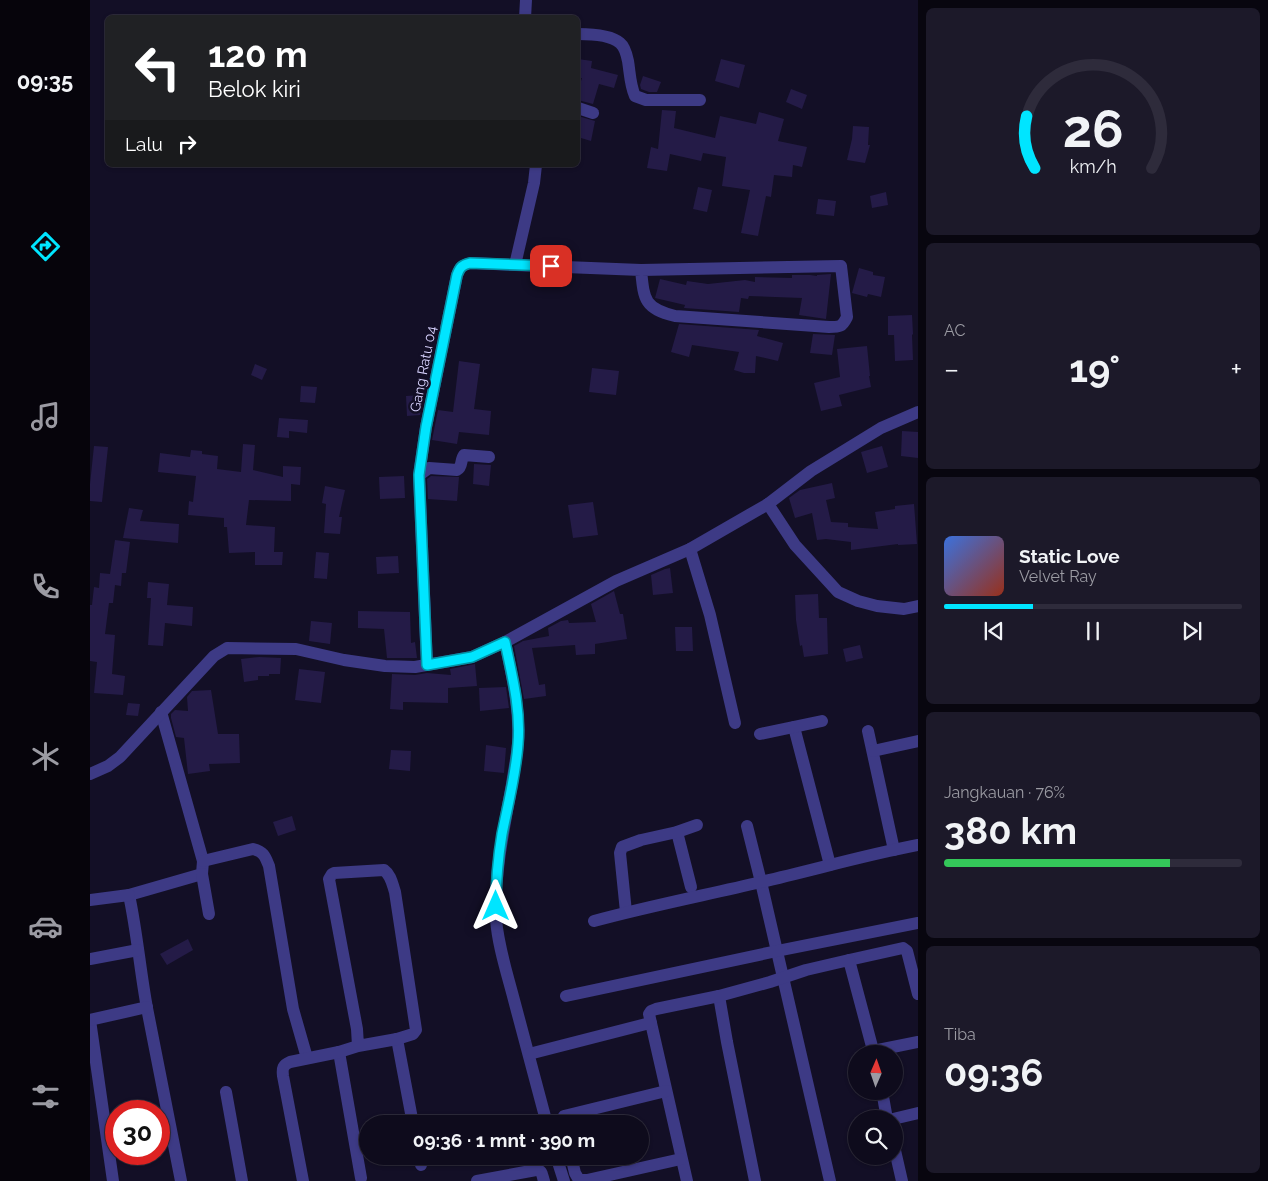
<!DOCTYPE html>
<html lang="id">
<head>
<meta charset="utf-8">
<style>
  :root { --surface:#0e0b1c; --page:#1c1929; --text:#f1f3f6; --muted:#9b9ba3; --line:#2e2b3b; --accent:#00e5ff }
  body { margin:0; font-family:Raleway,sans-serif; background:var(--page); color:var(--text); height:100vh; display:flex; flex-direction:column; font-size:19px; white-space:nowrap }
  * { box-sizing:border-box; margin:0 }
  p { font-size:16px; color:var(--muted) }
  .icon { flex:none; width:28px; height:28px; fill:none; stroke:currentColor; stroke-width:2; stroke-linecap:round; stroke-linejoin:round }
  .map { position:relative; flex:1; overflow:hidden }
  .sheet { display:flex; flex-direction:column; gap:8px; padding:8px; background:#08060f; width:350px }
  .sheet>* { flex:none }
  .hud { position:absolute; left:15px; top:15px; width:475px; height:152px; border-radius:8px; box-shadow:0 1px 4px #0004,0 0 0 1px var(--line); background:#202124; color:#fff; overflow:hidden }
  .needle { width:32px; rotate:2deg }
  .controls { position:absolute; left:758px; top:1045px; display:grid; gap:10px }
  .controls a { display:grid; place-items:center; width:55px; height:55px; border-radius:50%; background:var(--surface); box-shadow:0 1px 4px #0004,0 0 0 1px var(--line); font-size:25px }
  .speed { position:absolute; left:15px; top:1100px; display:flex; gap:10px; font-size:25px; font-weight:700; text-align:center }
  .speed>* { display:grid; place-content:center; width:65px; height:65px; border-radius:50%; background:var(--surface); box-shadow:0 1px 4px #0004,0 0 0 1px var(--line); line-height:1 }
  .speed .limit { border:8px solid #d22; background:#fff; color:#111 }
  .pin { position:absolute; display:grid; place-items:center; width:42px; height:42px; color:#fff; margin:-21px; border-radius:10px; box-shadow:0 2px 8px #0006 }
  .me { position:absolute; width:55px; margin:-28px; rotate:0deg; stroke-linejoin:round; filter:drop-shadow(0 0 4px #0008) }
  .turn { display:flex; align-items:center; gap:18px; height:105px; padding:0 20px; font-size:22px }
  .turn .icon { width:65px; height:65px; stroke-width:2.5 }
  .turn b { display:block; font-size:35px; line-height:42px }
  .then { display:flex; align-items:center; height:48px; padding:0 20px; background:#0003; gap:10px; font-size:19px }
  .big { font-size:38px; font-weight:700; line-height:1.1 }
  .sheet .card { flex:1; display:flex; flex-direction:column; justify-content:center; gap:8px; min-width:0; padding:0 18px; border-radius:8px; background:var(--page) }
  .sheet .dial { align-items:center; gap:0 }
  .dial svg { height:130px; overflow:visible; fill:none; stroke:var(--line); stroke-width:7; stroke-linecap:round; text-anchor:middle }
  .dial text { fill:var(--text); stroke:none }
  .song { display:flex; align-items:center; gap:15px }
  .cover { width:60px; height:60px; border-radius:8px; background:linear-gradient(135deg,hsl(220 70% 55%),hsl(10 70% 35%)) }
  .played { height:5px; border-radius:2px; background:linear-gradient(90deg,var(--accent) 30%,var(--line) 30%) }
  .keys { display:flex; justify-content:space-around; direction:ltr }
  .heat { display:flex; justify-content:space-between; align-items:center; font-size:28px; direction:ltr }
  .charge { height:8px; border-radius:4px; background:linear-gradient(90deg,#34c759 76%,var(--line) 0) }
  .trip { position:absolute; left:269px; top:1115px; width:290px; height:50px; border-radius:25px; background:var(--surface); box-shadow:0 1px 4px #0004,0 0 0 1px var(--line); font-weight:700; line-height:50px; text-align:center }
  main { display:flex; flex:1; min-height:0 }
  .tabs { display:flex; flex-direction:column; width:90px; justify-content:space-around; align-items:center; background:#06040b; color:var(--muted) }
  .tabs .icon { width:35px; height:35px }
  .tabs .active { color:var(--accent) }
  .tabs b { font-size:22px; color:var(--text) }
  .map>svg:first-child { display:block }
</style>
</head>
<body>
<main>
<nav class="tabs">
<b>09:35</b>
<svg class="icon active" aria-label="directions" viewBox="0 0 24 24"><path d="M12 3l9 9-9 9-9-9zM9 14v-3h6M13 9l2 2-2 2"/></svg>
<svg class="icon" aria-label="music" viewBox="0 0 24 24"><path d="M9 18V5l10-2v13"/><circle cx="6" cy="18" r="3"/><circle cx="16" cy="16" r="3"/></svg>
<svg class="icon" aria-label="phone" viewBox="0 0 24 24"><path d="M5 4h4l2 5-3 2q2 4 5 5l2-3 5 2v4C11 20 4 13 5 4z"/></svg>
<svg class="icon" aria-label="climate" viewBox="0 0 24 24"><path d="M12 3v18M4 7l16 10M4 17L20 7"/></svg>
<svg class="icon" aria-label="car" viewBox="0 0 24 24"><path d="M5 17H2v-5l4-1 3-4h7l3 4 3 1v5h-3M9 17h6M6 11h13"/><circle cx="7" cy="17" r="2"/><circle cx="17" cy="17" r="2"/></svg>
<svg class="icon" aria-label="filters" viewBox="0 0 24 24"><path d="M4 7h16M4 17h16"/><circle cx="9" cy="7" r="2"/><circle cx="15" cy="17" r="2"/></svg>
</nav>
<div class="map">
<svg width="828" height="1181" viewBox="0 0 828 1181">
  <rect width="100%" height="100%" fill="#130f26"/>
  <g fill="#241b47">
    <path d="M488,59l14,2 -1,7 27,7 -4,13 -15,-4 -6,20 -15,-4v-10l4,-12h-4z"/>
    <path d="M631,59l24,6 -6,23 -24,-7z"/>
    <path d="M553,76l18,6 -4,10h-8l-8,-3 -1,-4z"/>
    <path d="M701,89l16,6 -5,14 -16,-7z"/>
    <path d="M572,110l14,1 -2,17 41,10 5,-22 36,8 3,-12 25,7 -6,22 29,6 -5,20 -9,-2 -1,12 -18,-2 -3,22 -5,-1 -8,40 -17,-3 9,-43 -28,-4 4,-29 -23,-4 -2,8 -31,-7 -3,17 -20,-3 4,-21 7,2z"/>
    <path d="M488,116l17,5 -4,20 -10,-3 -1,5 -2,-1z"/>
    <path d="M763,126l16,1 -1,18h2l-5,18 -18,-3 5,-21z"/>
    <path d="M608,187l14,3 -5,22 -14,-3z"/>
    <path d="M796,192l2,13 -16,3 -2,-12z"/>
    <path d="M728,199l18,2 -2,15 -18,-2z"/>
    <path d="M769,268l14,4v3l12,2 -4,20 -13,-3 -1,3 -15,-4z"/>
    <path d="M741,274l-5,45 -27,-4 3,-17 -53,-2 -1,3 -7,-1 -2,14 -55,-4 1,-3 -30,-7 5,-19 26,6 1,-4 21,3 37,-4 10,2v-5l37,1v-3h18l7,1v-1z"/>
    <path d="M822,315l1,19 -1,1 1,25 -18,1 -1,-26h-6v-19z"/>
    <path d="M589,324l80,6 -2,6 26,7 -5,18 -22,-5 -1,17h-11l-10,-3 5,-18 -47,-7 -3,12 -18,-5z"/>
    <path d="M723,334l22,1 -3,20 -22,-2z"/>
    <path d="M777,346l3,30h-1l2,11 -32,8 3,11 -21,5 -7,-28 26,-6 -3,-28z"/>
    <path d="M369,361l21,3 -6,45 17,2 -2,24 -30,-3 -2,12 -25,-4 6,-30 15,2z"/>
    <path d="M165,364l12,5 -5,11 -11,-5z"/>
    <path d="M502,368l27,3 -3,24 -27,-3z"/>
    <path d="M211,386l16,1 -2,16 -15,-1z"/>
    <path d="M333,395v7l-3,13 -13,1 -1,-20z"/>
    <path d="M189,418l29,2 -1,13 -18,-2v7l-12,-1z"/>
    <path d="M812,431l16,1v26l-17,-2z"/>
    <path d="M153,444l12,1 -2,25 30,7v-11l18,1 -1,18 -9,-1v17l-42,-1 -3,25 29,2 -1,25h9l-1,13h-27v-13l-26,1 -2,-26h-3v-9l-36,-3 1,-14 4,1 3,-26 -38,-4 2,-19 30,4 1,-7 11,1v3l16,2 -1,13 24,3z"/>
    <path d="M4,446l14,1 -6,55 -12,-1v-17z"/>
    <path d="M792,446l6,21 -21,6 -6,-21z"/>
    <path d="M384,464l17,1 -2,21 -16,-2z"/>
    <path d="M314,476l1,22 -25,1 -1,-22z"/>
    <path d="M341,476l28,1 -2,24 -29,-2 -1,-20z"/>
    <path d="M742,483l3,15 -9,2 5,22 17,1v4l30,2 -3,-17 20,-3v-3l19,-2 3,40 -19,1v-1l-47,6v-8l-25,-3 -9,1 -5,-27 -17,5 -6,-20 11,-8z"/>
    <path d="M235,486l20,4 -6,27h3l-2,17 -16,-1 2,-29 -4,-1z"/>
    <path d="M503,502l5,33 -25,3 -5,-33z"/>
    <path d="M39,508l14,2 -3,11 39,3 -1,19 -55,-5z"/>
    <path d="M25,540l15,2 -4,31h-4l-1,13 -6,-1 -2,18h-4l-4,31 10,1 -3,39 13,2 -2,19 -29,-2 3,-31 -7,-1v-56h2l2,-18 5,1 1,-15 10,1z"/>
    <path d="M226,552l13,1 -2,26 -13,-1z"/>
    <path d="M308,556l1,17 -22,1 -1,-17z"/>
    <path d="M580,568l3,25 -20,2 -2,-20 14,-6z"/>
    <path d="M58,582l21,2 -2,21 26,2 -1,19 -27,-3 -2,23 -15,-1 3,-47h-4z"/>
    <path d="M524,591l6,23h3l4,25 -32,5v10l-19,1 -1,-10 -43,3 7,37 6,-1 1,12 -22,3 -10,-53 9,-5 26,-5 -1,-8 13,-7 7,-1 1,3 27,-1 -5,-18z"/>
    <path d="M728,594l1,24h8l1,36 -24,3 -2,-12 -2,1 -4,-26 -1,-25z"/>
    <path d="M268,611l52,1 1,31 4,-1 2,16h-30l-3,-29 -26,-1z"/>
    <path d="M221,621l21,2 -2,21 -21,-3z"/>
    <path d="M585,627h17l1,24h-17z"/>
    <path d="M770,645l3,13 -17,4 -3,-13z"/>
    <path d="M169,657l22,1 -1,16h-11v2h-11v4l-14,2 -3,-23z"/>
    <path d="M385,664l2,22 -29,2v15l-45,-1v8l-13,-1 2,-35 23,1 12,-2 24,2 -1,-6z"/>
    <path d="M209,669l26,3 -4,31 -26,-3z"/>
    <path d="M416,687l3,21 -29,3 -1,-23z"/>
    <path d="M121,690l7,44h21l1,29 -31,1 1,7 -22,3 -4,-36 -8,-1 -5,-19v-4l4,-4 13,1 -1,-14 5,-6z"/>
    <path d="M38,703l12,1 -2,12 -12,-1z"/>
    <path d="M396,745l20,3 -2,25 -20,-2z"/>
    <path d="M301,750l20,1 -1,20 -21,-2z"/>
    <path d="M202,816l4,14 -18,6 -5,-14z"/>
    <path d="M98,939l5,11 -26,15 -7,-11z"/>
  </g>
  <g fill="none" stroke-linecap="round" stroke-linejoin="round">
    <g stroke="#3d3a85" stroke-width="12">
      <path d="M435,18l1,-18"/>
      <path d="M488,34c11,0 33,1 42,9 5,4 7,13 8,18 2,12 2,24 7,35l11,4h54"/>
      <path d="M488,108l15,5"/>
      <path d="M425,265l126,5 200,-4 6,51c-5,10 -7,10 -18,10l-154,-11c-31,-8 -31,-16 -34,-46"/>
      <path d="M329,475l10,-7 28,2c6,-3 3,-10 7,-15l25,2"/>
      <path d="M678,504l27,41 43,47 20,9 19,5 27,3 14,-3"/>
      <path d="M600,549l20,66 25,108"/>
      <path d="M415,642c7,33 15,67 13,101 -1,13 -4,27 -6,41 -8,44 -18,89 -16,135 2,27 11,54 18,81 11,41 22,82 33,124"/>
      <path d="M337,665l-8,-190 7,-48 31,-152c3,-8 5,-10 14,-12l44,2 19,-82 2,-18"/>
      <path d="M71,712l42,149 -1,13 -73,21c8,37 11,75 18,113 11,58 23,115 34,173"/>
      <path d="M704,727l36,138"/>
      <path d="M778,731l26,119"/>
      <path d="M670,734l62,-13"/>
      <path d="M783,751l45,-10"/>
      <path d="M0,774l18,-8 12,-9 94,-101 13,-8 69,1 48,11 41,6 30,1 57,-10 33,-15 111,-61 74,-32 78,-45 43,-33 70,-43 37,-16"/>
      <path d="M657,826l14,56 69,299"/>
      <path d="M587,832l14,55"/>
      <path d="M113,861l50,-12c11,3 12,7 16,17l24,143 14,49"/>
      <path d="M112,874l7,40"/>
      <path d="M0,900l39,-5"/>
      <path d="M536,912l-6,-59 2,-6 19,-7 36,-8 20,-7"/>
      <path d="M504,921c55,-15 112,-26 167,-39 53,-12 104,-27 157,-37"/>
      <path d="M0,959l48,-9"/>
      <path d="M759,960l54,-12 4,3 11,43"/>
      <path d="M476,996l211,-45 141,-28"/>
      <path d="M629,996l8,46 28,139"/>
      <path d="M0,1020l23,161"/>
      <path d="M0,1020l57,-13"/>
      <path d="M561,1023l36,158"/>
      <path d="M307,1039l16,85"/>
      <path d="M783,1051l45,-9"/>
      <path d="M249,1052l22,126"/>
      <path d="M439,1054l117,-30 5,-1 -2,-9 2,-3 5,-2 63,-13 51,-14 36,-12 43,-10 25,94"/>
      <path d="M792,1091l5,28"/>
      <path d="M136,1092l16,89"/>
      <path d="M803,1119l25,-6"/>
      <path d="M473,1124l-1,-4 2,-4 102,-25"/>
      <path d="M804,1146l8,35"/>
      <path d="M329,1156l2,9"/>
      <path d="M466,1156l8,25"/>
      <path d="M481,1156l4,17 4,7h8l94,-21"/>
      <path d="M213,1181l-20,-105c-1,-8 0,-11 7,-14l49,-10 19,-6 39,-7 16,-5 3,-4 -21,-138c-3,-9 -4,-17 -11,-22l-50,3 -2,1 -3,5 28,150 1,17"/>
      <path d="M387,1181l59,-11c7,0 6,6 8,11"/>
    </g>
  </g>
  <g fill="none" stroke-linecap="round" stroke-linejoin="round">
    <g stroke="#0095a6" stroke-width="12">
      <path id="route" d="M406,906c0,-24 2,-48 6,-72 6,-30 14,-60 16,-90 3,-34 -6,-69 -13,-102l-33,15 -45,8 -8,-190 7,-48 31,-152c3,-8 5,-10 13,-12l81,3"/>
    </g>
    <use href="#route" stroke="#00e5ff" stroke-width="9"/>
  </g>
  <g text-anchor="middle" stroke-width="5" stroke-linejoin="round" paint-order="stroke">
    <g font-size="14" fill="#d9d4ff" stroke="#130f26">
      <text transform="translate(333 369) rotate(-79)" y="5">Gang Ratu 04</text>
    </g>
  </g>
</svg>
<div class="controls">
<a><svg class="needle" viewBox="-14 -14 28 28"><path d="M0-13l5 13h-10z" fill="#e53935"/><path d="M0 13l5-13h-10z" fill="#9b9ba3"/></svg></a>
<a><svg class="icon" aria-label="search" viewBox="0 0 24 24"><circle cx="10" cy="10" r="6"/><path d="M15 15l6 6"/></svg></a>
</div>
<div class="speed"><div class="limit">30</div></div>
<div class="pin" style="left:461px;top:266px;background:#d93025"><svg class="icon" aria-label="arrive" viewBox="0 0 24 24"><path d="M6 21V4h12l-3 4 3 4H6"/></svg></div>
<svg class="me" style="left:406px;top:906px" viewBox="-20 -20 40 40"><path d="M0-17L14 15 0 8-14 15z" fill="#00e5ff" stroke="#fff" stroke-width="4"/></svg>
<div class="trip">09:36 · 1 mnt · 390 m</div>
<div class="hud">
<div class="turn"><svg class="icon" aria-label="left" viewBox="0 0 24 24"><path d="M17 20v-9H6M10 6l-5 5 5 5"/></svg><div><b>120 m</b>Belok kiri</div></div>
<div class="then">Lalu<svg class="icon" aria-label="right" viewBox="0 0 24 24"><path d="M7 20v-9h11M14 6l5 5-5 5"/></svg></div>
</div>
</div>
<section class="sheet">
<div class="card dial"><svg viewBox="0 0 100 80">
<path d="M14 69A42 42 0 1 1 86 69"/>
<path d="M14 69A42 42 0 0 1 9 37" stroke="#00e5ff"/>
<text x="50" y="56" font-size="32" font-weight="700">26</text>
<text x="50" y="72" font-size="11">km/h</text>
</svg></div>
<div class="card"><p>AC</p>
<div class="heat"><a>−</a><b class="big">19°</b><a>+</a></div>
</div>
<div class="card">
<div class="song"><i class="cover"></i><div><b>Static Love</b><p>Velvet Ray</p></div></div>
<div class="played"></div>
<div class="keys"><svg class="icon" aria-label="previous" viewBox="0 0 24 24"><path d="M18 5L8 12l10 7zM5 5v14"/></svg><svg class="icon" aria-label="pause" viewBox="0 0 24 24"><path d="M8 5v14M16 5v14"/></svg><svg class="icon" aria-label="next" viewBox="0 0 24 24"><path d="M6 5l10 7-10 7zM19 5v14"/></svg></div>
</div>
<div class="card"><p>Jangkauan · 76%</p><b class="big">380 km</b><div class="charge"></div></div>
<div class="card"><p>Tiba</p><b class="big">09:36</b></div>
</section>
</main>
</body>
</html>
